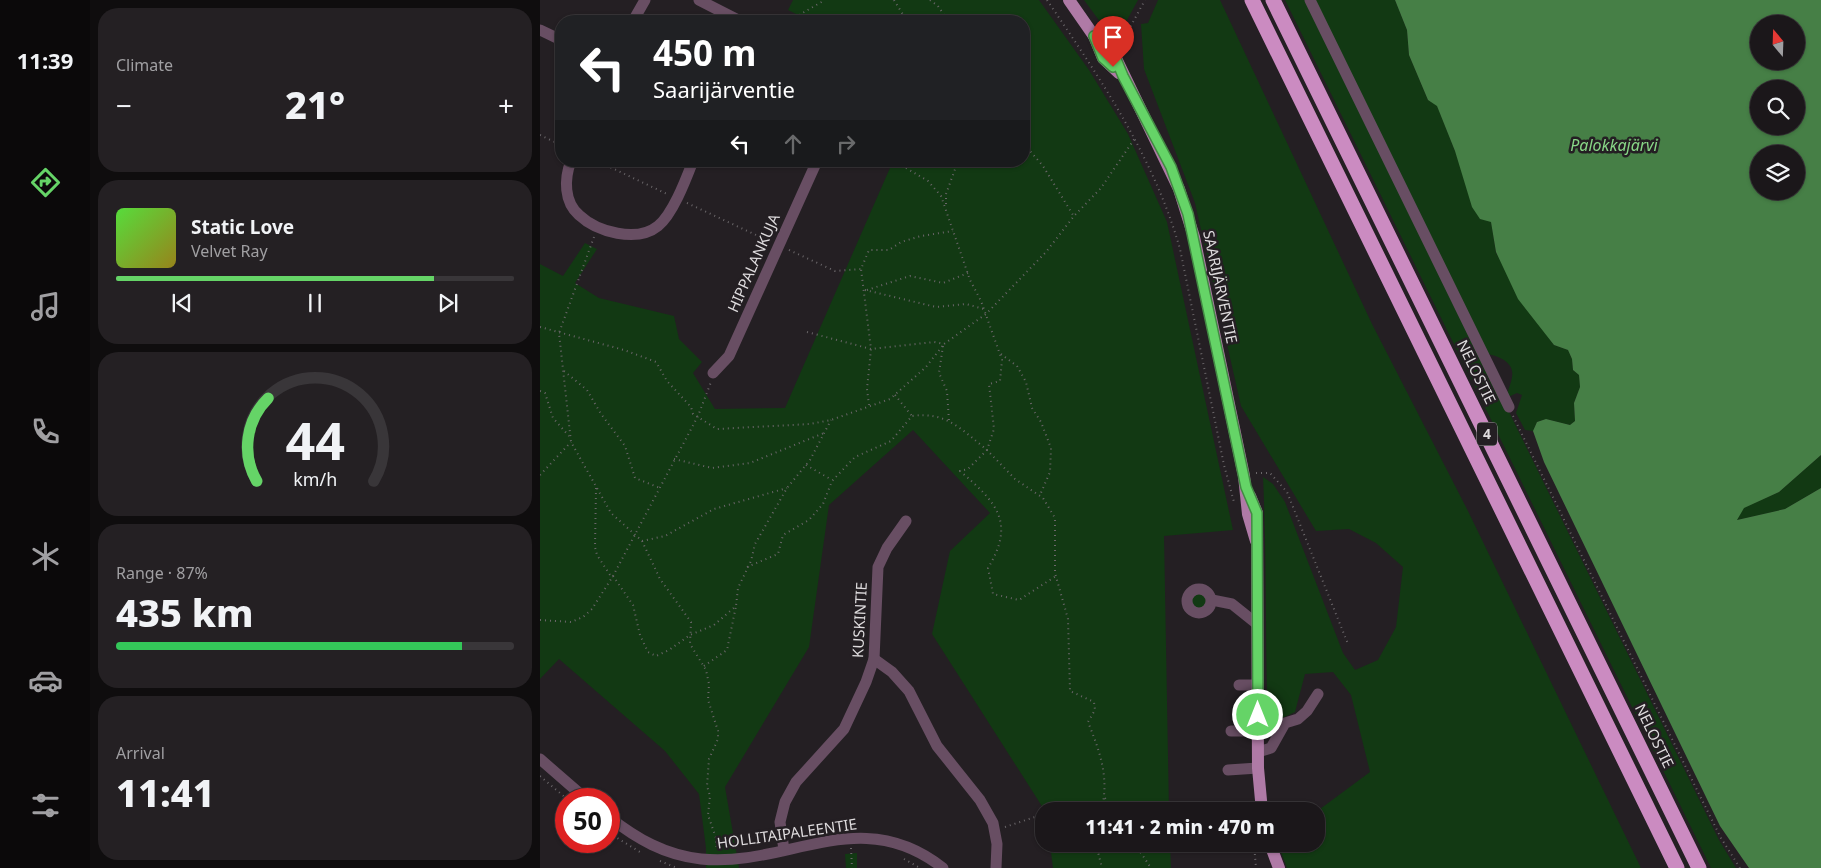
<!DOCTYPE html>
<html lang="en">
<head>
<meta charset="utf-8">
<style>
  :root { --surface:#1b171a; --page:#242023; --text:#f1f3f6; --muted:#a09fa2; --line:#393639; --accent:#65d467 }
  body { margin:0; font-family:"Noto Sans",sans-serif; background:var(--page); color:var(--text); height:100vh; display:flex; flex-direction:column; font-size:19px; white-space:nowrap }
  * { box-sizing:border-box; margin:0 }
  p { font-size:16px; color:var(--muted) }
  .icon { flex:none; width:28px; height:28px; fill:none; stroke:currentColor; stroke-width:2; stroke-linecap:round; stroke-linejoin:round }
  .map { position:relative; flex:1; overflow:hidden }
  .side { display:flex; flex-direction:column; gap:8px; padding:8px; background:#0f0d0e; width:450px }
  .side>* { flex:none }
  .top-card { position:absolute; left:15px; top:15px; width:475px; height:152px; border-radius:20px; box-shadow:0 1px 4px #0004,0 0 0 1px var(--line); background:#202124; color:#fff; overflow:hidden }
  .needle { width:32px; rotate:341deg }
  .controls { position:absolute; left:1210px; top:15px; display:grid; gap:10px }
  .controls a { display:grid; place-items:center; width:55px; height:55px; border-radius:50%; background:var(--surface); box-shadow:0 1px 4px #0004,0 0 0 1px var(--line); font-size:25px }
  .speed { position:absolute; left:15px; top:788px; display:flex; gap:10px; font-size:25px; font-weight:700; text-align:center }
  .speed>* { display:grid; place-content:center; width:65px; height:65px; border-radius:50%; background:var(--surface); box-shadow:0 1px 4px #0004,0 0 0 1px var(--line); line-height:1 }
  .speed .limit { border:8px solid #d22; background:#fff; color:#111 }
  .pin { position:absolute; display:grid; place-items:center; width:42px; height:42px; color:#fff; margin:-51px -21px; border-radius:50% 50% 50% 0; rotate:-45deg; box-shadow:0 0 5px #0007 }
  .pin .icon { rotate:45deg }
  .me { position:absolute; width:55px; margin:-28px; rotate:0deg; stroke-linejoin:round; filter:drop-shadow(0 0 4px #0008) }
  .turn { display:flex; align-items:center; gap:18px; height:105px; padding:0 15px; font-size:22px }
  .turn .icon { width:65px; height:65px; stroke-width:2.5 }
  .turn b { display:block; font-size:35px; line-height:42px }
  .lanes { display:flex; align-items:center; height:48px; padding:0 15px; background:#0003; justify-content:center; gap:25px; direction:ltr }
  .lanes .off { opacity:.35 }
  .big { font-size:38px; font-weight:800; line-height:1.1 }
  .side .widget { flex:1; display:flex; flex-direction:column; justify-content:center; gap:8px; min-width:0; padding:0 18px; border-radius:20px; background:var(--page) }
  .side .dial { align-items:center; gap:0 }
  .dial svg { height:130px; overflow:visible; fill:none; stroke:var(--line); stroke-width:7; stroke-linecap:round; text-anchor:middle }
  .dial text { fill:var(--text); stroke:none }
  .song { display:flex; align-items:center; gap:15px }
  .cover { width:60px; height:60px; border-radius:8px; background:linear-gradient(135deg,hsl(110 70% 55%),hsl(50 70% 35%)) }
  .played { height:5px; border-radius:2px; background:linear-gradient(90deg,var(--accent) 80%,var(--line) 80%) }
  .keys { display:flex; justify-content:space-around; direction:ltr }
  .heat { display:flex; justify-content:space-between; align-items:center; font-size:28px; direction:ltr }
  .charge { height:8px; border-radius:4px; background:linear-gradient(90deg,#34c759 87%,var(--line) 0) }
  .trip { position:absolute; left:495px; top:802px; width:290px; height:50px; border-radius:20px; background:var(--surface); box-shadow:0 1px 4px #0004,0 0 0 1px var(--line); font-weight:800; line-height:50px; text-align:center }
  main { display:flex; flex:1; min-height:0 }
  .tabs { display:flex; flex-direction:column; width:90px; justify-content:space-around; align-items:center; background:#0b090a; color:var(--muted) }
  .tabs .icon { width:35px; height:35px }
  .tabs .current { color:var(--accent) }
  .tabs b { font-size:22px; color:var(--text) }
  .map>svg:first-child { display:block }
</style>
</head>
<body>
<main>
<nav class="tabs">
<b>11:39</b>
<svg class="icon current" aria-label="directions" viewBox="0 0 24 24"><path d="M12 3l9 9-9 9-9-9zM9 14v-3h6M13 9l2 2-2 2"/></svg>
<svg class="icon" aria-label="music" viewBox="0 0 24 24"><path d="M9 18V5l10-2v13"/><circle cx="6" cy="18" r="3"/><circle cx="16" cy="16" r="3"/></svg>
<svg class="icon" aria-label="phone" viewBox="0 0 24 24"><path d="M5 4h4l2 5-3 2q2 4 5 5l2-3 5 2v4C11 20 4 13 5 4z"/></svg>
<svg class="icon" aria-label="climate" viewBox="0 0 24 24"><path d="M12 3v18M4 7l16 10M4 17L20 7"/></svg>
<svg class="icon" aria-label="car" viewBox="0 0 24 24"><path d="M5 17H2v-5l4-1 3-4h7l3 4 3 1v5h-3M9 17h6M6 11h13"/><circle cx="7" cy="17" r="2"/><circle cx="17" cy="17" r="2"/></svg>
<svg class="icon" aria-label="filters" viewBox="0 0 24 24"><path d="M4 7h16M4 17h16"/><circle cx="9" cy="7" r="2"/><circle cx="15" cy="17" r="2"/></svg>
</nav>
<section class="side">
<div class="widget"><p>Climate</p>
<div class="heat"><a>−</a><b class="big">21°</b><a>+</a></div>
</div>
<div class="widget">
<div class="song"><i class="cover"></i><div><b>Static Love</b><p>Velvet Ray</p></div></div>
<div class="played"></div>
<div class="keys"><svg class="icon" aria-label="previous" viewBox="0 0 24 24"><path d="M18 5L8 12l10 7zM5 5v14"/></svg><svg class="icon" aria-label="pause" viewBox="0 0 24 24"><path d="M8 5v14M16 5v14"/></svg><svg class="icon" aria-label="next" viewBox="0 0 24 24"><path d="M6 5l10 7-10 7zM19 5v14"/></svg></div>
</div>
<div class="widget dial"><svg viewBox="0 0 100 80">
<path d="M14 69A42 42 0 1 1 86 69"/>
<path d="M14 69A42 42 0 0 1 21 18" stroke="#65d467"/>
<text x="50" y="56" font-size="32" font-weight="700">44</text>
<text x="50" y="72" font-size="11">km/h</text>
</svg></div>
<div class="widget"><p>Range · 87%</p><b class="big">435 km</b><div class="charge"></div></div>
<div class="widget"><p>Arrival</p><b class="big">11:41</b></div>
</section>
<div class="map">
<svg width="1281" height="868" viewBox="0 0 1281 868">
  <rect width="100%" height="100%" fill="#241f23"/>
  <g fill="#123913">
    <path d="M253,0h246l50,70 39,64 39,88 66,308 -69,6 5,275h-124l-113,-177 18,-83 40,-38 -77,-83 -84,75 -20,142 -84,140 14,81h-33v-20l-7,-54 -34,-43 -106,-92 -19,20v-415l23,12 22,-33 12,6 -22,34 24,15 75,18 5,23 23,23 -9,11 22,36 70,-1 108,-247h131v-140h-214l-22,-11z"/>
    <path d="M544,0h54l-23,42z"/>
    <path d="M618,0h62l152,324 96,187 173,357h-354l-9,-24h38v-32l54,-40 -19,-77 -18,-23 -28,2 -10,38 -27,13c-3,-82 -1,-165 -5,-248l10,7 12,18 58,151 12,17 23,-10 18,-33 7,-60 -27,-24 -27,-14 -33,2 -75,-125 -46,-203 -51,-134 -3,-45 7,-1z"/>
    <path d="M745,0h22l412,840 17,28h-25z"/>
    <path d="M774,0h81l12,30 2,25 19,45 9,5 18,46 36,70 5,32 42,70 16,22 14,5 4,9 1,11 6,5 1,12 -6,16 1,18 -5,4 -24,-6 -9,3 -4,9 -8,-1 -9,-17 6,-18 -5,-2 -9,4c-1,-8 3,-12 4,-20 3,-14 -13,-21 -24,-23z"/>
    <path d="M1281,455v33l-36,21 -48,11 6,-12 36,-16z"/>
    <circle cx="659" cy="601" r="8"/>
    <path d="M510,844h120l1,24h-118z"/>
    <path d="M317,853v15h-11l-1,-14z"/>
  </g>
  <path fill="#467f46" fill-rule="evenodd" d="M855,0h426v455l-42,37 -35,16 -7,12 48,-11 36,-21v380h-72l-29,-42 -176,-364 -11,-31 4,-9 9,-3 24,6 5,-4 -1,-18 6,-16 -1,-12 -6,-5 -1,-11 -4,-9 -14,-5 -36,-46 -22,-47 -5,-30 -11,-3 -8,-12 -17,-56 -18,-45 -9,-6 -19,-45 -2,-25zM1219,24h37v37h-37zM1219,89h37v37h-37zM1219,154h37v37h-37z"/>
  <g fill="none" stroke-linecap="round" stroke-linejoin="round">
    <g stroke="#6a6669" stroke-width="2" stroke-dasharray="1 4" stroke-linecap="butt">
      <path d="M354,0l13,21"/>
      <path d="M390,0l8,6 10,15"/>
      <path d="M507,0c53,78 107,157 133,249l44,216 10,37"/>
      <path d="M259,15l26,-15"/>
      <path d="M581,44l24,-44"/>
      <path d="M0,135l21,10"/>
      <path d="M484,144l19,22 30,49"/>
      <path d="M57,161l70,33"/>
      <path d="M366,168l22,13 13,15 29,84 11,21 21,59 -2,21 -11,3 5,45 -7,21 28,29 28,19 12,20v55l13,46 2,72 24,11 1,8 -7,12c12,30 22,57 13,89"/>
      <path d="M147,203l82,38"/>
      <path d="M406,204v-10l12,-33"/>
      <path d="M54,237l-35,96 12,109 40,71 31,28 18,38 31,43 -1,22 16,26 3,14 -1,16 10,31v8l-9,20 -2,27 3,10 -2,19 8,23v9"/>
      <path d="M249,250l46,21 26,-2"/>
      <path d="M325,290l71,17 30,-3 18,5"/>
      <path d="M327,290l43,-14 33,7 25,-10"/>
      <path d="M0,327l84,23 32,12 11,19 24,26 2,7 24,15 93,-5 21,-4 59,-21 36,-32 18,-23"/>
      <path d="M267,332l64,17 63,-7 10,2 42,-30 60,-62 28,-36 27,-28 34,-50"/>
      <path d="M403,346l-4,27 8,18 2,30"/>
      <path d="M461,354l16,12 9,16 6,26 9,14 10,26 -1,24 -10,23"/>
      <path d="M24,371l23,19 14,24 24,32 10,32 25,10"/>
      <path d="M0,391l5,2 8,25 16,18"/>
      <path d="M355,395l17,21"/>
      <path d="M329,405l-2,-16 4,-40 -10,-80 8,-19h20l12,-8 20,-6 32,-5"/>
      <path d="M973,416l188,382 20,40 19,30"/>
      <path d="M134,459l38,9 38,-5 74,-30"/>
      <path d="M266,465l26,15"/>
      <path d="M716,473h14l17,19 61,152"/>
      <path d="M0,475l31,-33"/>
      <path d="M56,488l-1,59 2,8 15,23"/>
      <path d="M102,541l23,-5 49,-27 73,-21"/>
      <path d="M207,567l31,-13 5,-19 26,-15 14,-16 9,-23 23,-24 36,-16 21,-25c34,-5 50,14 75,34l-19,19 -8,2c36,31 56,51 28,97l5,26 26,6 37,-24"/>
      <path d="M73,576l20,29 7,30 8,17 8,4 13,-6 21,-15 24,-10 22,-19 2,-18 13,-27 4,-17 32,-56 23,-28 21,-40"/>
      <path d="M0,620l31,2 12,-5 9,-8 21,-33 85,-160 13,-34"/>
      <path d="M164,666l23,-16 9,-44"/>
      <path d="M0,776l27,23"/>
      <path d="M565,798l10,13"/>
      <path d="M465,827l30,-10h9"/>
      <path d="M69,833l31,19"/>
      <path d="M556,844l6,24"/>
      <path d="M595,844l16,24"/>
      <path d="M714,844l2,24"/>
      <path d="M311,848l1,20"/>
      <path d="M364,859l16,9"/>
      <path d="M120,861l17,7"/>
    </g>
    <g stroke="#684e63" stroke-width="11">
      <path d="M159,0l41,21"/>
      <path d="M770,0l199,407"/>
      <path d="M93,21l12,-21"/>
      <path d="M0,30l21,10"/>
      <path d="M31,161c-7,18 -7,41 8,54 18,17 58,28 79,11 15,-12 28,-47 35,-65"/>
      <path d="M173,373l16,-17 88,-195"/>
      <circle cx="659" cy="601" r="12"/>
      <path d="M672,600l20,4 25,20"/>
      <path d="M334,659l18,13 17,19 28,55 43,54 13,23 4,21 -1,24"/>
      <path d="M699,685h18"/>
      <path d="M691,731h27"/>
      <path d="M718,752l13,-4 14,-25 13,-4 9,-8 11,-17"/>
      <path d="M0,759l46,40"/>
      <path d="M688,770l30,-2"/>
      <path d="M69,817c28,22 56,38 92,42 86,9 159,-57 242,9"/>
      <path d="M244,850l-4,-28 5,-20 11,-20 48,-53 22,-47 8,-23 4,-92 9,-19 19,-27"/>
    </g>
    <g stroke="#af7aa6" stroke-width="12">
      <path d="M529,0l25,36 9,22 16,15"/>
      <path d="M554,36l19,16 66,137 15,48 50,239 4,38 8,27"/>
      <path d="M710,496l7,17 1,255 4,43"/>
      <path d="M730,844l9,24"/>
    </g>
    <g stroke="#cb8bc1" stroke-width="15">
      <path d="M712,0l425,868"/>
      <path d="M733,0l426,868"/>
    </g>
  </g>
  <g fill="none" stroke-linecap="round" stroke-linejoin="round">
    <g stroke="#428a43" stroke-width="12">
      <path id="route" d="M573,67l-10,-9 -9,-22 19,16 10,24 48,91 17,47 58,273 11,26 1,202"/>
    </g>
    <use href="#route" stroke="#65d467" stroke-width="9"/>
  </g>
  <g text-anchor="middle" stroke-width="5" stroke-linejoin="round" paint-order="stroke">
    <rect fill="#241f23" stroke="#a6a3a5" stroke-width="1" x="937" y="422.5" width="20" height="23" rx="4"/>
    <g font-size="14" font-weight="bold" fill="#dedbdd">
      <text x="947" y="439">4</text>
    </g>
    <g font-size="15" fill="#dedbdd" stroke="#241f23">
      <text transform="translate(214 263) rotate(-66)" y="5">HIPPALANKUJA</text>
      <text transform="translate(680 287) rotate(78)" y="5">SAARIJÄRVENTIE</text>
      <text transform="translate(936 372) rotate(64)" y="5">NELOSTIE</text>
      <text transform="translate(320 620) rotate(-87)" y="5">KUSKINTIE</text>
      <text transform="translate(1114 736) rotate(64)" y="5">NELOSTIE</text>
      <text transform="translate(247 834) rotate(-8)" y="5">HOLLITAIPALEENTIE</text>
    </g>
    <g font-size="16" font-style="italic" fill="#88d787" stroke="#241f23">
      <text x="1074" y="151">Palokkajärvi</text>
    </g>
  </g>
</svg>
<div class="controls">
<a><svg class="needle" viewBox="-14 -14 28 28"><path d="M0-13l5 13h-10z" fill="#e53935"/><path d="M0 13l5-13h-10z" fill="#a09fa2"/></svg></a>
<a><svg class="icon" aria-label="search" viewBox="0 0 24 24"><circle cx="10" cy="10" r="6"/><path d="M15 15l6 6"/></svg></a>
<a><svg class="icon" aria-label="layers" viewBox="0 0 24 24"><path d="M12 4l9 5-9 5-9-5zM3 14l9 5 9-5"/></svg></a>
</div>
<div class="speed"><div class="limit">50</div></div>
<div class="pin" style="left:573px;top:67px;background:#d93025"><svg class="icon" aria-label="arrive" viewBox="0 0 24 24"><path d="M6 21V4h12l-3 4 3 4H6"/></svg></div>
<svg class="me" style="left:718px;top:715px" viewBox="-20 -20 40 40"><circle r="17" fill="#65d467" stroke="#fff" stroke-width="3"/><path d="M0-11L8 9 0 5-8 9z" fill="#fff"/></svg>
<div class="trip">11:41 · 2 min · 470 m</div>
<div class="top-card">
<div class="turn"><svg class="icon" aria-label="left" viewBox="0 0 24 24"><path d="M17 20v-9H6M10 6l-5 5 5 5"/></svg><div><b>450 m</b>Saarijärventie</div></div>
<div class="lanes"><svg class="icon" aria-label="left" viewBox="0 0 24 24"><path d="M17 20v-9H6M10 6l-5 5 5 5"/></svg><svg class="icon off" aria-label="ahead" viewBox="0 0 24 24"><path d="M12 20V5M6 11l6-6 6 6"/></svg><svg class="icon off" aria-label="right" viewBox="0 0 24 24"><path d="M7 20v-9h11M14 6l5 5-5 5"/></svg></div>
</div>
</div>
</main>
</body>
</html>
